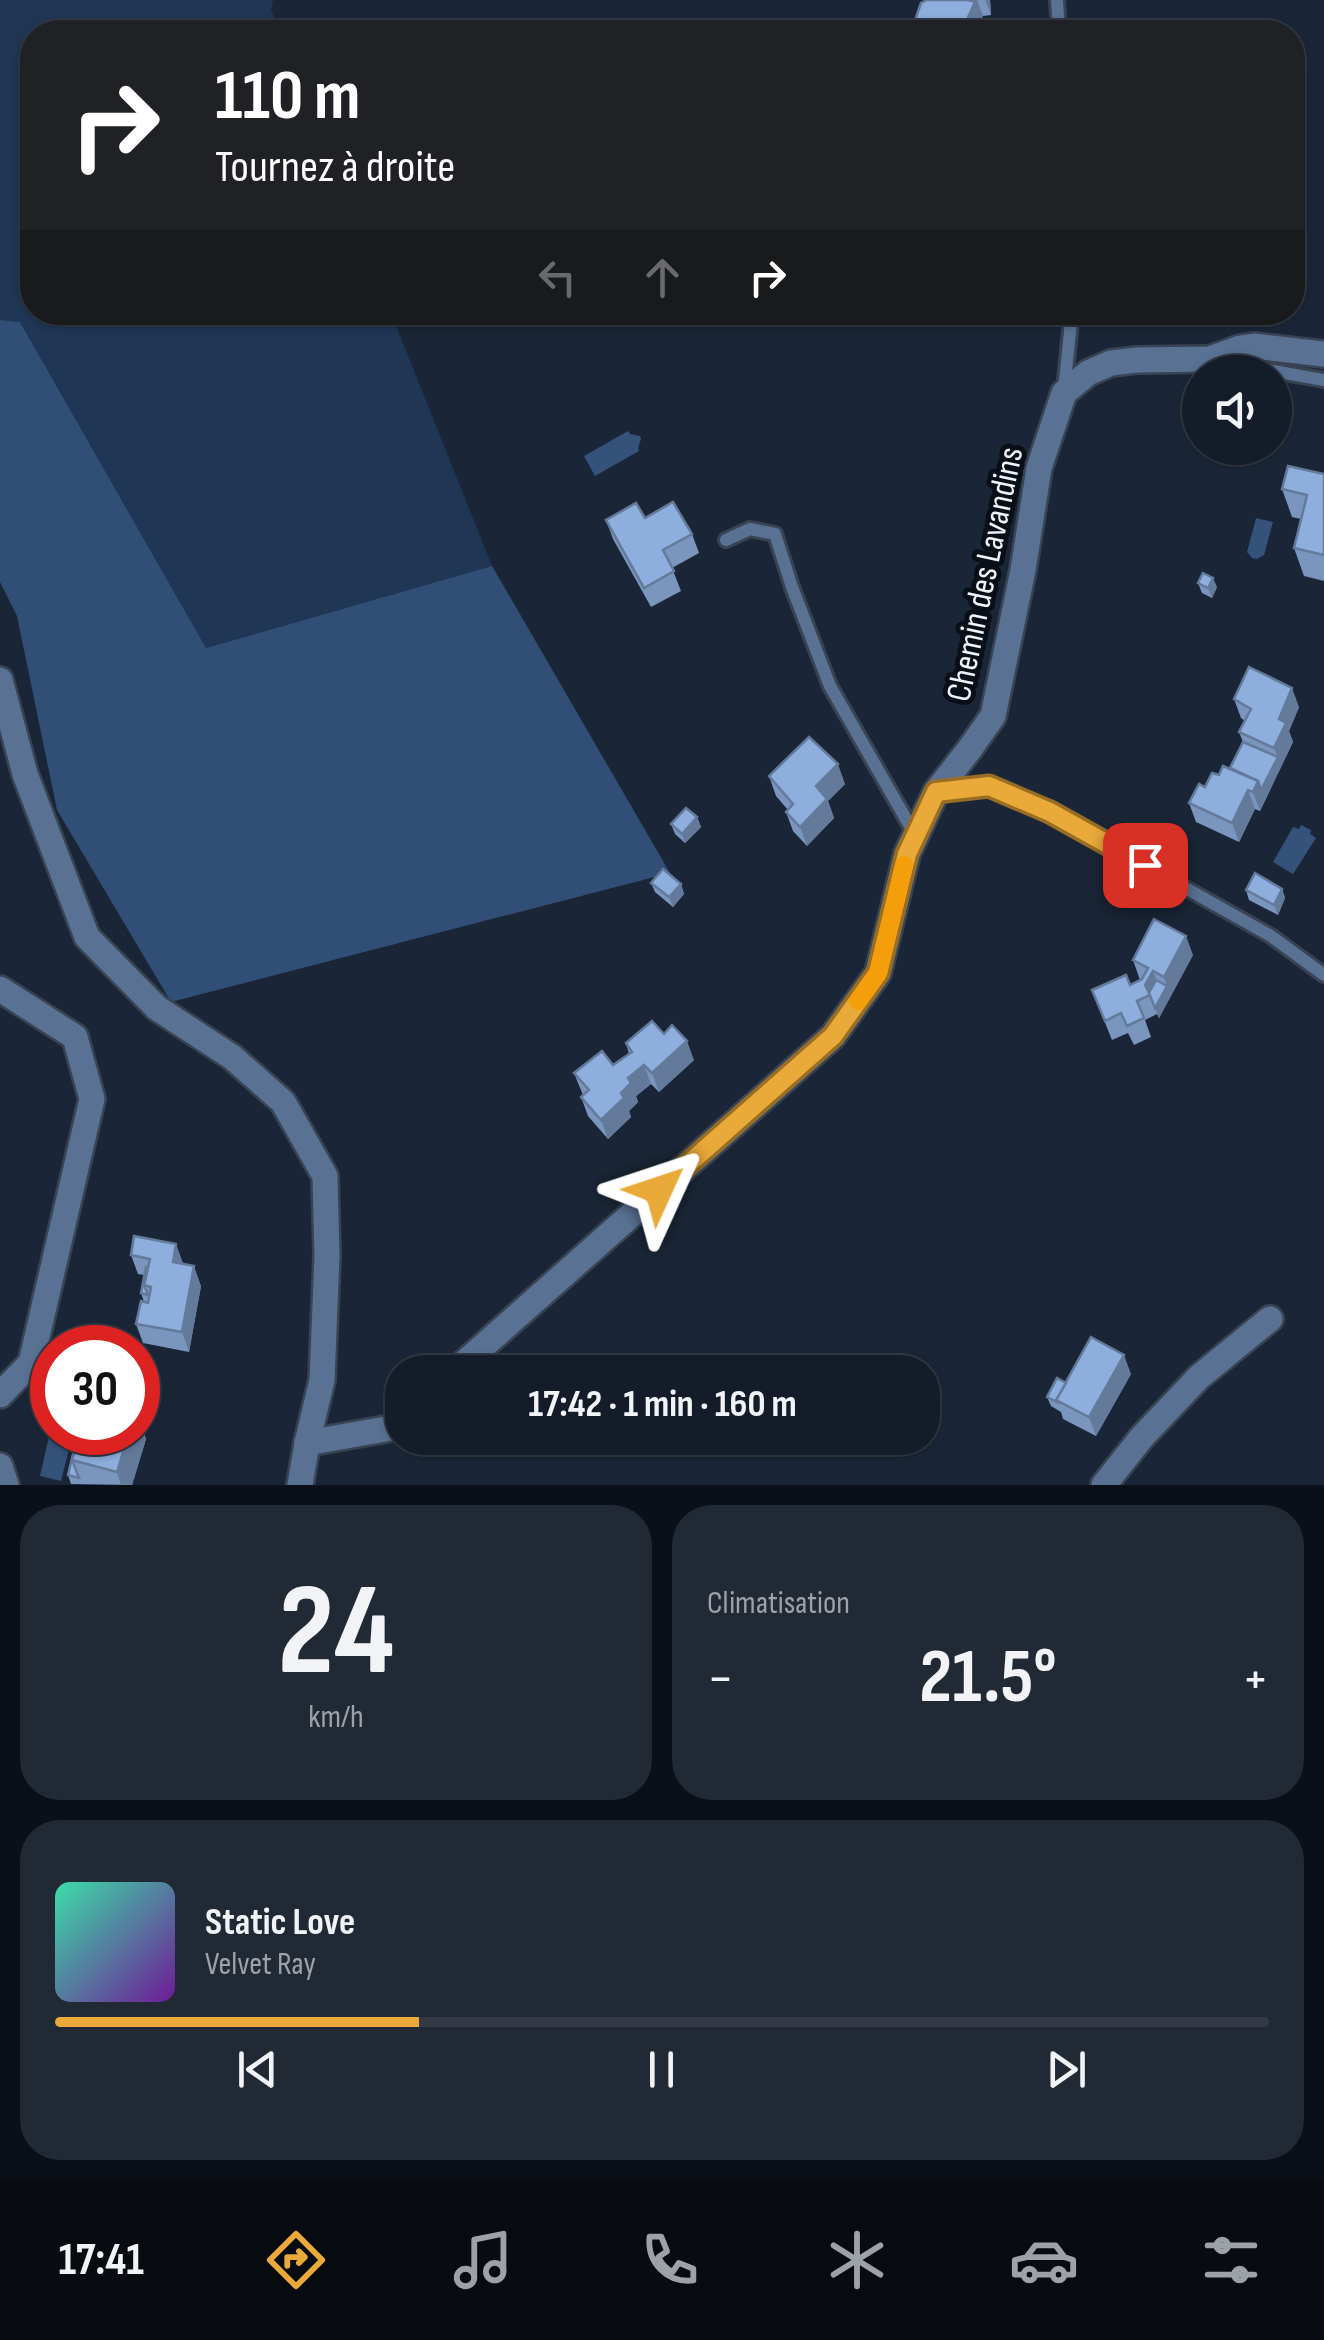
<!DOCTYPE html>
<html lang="fr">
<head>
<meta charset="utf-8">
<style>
  :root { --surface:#141c29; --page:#212935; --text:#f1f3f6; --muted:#9da1a8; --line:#333a46; --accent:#eaaa39 }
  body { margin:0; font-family:"Sofia Sans Condensed",sans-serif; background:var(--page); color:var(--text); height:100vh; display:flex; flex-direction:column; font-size:38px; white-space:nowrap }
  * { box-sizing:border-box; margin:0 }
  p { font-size:32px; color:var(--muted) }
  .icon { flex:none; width:55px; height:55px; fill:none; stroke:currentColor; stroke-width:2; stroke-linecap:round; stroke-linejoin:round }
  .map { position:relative; height:1485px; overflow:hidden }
  .panel { display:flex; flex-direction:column; gap:20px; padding:20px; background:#0b0f17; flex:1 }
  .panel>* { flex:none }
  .guide { position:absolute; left:20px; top:20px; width:1285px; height:305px; border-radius:40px; box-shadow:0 2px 8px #0004,0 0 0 2px var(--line); background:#202124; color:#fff; overflow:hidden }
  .tools { position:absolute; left:1182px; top:355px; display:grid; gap:20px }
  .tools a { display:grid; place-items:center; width:110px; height:110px; border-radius:50%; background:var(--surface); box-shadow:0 2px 8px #0004,0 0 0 2px var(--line); font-size:50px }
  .speed { position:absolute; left:30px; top:1325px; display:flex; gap:20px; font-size:50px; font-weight:700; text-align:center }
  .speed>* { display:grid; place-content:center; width:130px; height:130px; border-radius:50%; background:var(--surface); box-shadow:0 2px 8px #0004,0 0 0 2px var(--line); line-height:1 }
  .speed .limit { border:15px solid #d22; background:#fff; color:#111 }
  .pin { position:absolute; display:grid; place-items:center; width:85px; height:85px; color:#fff; margin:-42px; border-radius:20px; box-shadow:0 5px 15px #0006 }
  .me { position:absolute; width:110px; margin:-55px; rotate:48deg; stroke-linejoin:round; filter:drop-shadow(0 0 8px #0008) }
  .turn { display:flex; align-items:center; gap:35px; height:210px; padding:0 30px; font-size:45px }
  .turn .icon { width:130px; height:130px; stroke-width:2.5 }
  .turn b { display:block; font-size:70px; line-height:85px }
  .lanes { display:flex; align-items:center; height:95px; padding:0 30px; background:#0003; justify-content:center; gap:50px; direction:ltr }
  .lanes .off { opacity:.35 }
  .big { font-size:75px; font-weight:700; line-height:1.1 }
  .panel .tile { flex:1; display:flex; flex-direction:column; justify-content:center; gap:15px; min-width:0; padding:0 35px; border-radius:40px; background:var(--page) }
  .panel .dial { align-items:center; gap:0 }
  .dial b { font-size:130px; line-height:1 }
  .song { display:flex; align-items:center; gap:30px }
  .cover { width:120px; height:120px; border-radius:15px; background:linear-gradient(135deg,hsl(160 70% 55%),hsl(280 70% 35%)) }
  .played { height:10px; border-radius:5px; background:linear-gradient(90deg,var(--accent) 30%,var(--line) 30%) }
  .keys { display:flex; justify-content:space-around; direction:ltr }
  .heat { display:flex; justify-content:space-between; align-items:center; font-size:55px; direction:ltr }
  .panel .tiles { flex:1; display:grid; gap:20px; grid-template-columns:1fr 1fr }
  .tile:last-child { grid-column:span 2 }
  .trip { position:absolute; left:385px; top:1355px; width:555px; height:100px; border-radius:40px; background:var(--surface); box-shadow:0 2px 8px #0004,0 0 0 2px var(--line); font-weight:700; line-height:100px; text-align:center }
  .tabs { display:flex; height:160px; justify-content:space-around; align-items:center; background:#080b10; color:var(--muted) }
  .tabs .icon { width:70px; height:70px }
  .tabs .on { color:var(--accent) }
  .tabs b { font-size:45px; color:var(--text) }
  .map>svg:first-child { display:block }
</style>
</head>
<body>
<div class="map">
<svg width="1324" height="1485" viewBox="0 0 1324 1485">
  <rect width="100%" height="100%" fill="#1a2637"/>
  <path fill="#1f3655" d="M0,0h273l-2,9 9,23h-248v280l359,1 101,253 -286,82 -186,-326 -20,-2z"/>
  <path fill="#314e76" d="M0,320l20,2 186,326 286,-82 178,307 -499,129 -114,-192 -40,-194 -17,-34z"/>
  <g fill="#35527b">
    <path d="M628,431l2,3 10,2 1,3 -3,9 1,3 -44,25 -11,-20z"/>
    <path d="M1256,518l17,4 -9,33 -7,4 -5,-1 -5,-6z"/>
    <path d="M1301,825l10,5 -1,4 6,4 -23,36 -20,-12 20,-35 6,2z"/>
    <path d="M50,1432l22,5 -11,44 -21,-5z"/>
  </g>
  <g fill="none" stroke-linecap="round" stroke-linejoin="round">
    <g stroke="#384353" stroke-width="18">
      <g id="service">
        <path d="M1057,0l2,32"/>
        <path d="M1217,361l107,19"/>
        <path d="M1064,390l8,-78"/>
        <path d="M726,540l24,-11 25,5 17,53 38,99 84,147"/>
        <path d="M938,792l51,-6 61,26 221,124 53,39"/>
      </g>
    </g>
    <g stroke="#384353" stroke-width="30">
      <g id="minor">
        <path d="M0,989l75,48 17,62 -61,264 -31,32"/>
        <path d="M454,1372l379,-336 45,-63 29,-119 29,-62 33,-42 24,-34 30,-146 16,-102 25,-75 24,-20 23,-10 26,-3 73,-1 30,-11 14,-2 70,8"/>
        <path d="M307,1443l84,-15 11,-10"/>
        <path d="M0,1466l6,19"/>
        <path d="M1104,1485l38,-48 57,-60 71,-58"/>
      </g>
    </g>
    <g stroke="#384353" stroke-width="30">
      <path id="tertiary" d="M0,680l25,94 62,163 70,71 75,49 51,45 42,74 2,80 -5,124 -15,63 -7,42"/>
    </g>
    <use href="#service" stroke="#597294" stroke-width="12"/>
    <use href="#minor" stroke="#597294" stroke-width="25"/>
    <use href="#tertiary" stroke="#597294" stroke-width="25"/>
  </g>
  <g fill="#7a96be">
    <path d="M927,0h63l1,15 -8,1 -2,3 4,11 -1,2h-73z"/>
    <path d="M1324,474v107l-20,-5 -10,-28 7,-29 -9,-2 -10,-28z"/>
    <path d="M606,520l86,14 7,19 -27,15 9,23 -30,16 -38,-68z"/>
    <path d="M1198,583l19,4 -5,11 -10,-5z"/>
    <path d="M1234,699l65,8 -10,24 4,11 -33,69 -5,-2 -16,33 -43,-20 -7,-19 30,-28 11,-7 13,-26 -4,-10 6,-11 -4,-3z"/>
    <path d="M769,776l76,8 -17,17 6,17 -27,28 -14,-15 -7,-19 2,-2 -12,-14z"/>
    <path d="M697,817l4,10 -16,16 -10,-9 -4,-10z"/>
    <path d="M651,883l30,1 3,10 -11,13 -18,-15z"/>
    <path d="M1282,889l3,9 -7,17 -29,-15 -3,-10z"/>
    <path d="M1193,955l-34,63 -2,-4 -12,6 6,17 -17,8 -6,-12 -16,7 -20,-50 38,-5 10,-5 -7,-20z"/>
    <path d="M664,1034l30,26 -35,32 -8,-8 -15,12 2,6 -9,9 2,6 -23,22 -20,-23 -7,-19 2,-2 -9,-22 39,-8 16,-11 -3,-11z"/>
    <path d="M131,1255l52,8 18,23 -12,66 -46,-9 -7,-19 8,-22 -3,-9 3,-18 -6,-1z"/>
    <path d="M1131,1374l-35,62 -33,-17 -2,-7 -10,-6 -4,-9 19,-14z"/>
    <path d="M138,1389l5,16 -4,15 7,19 -14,46 -61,-1 -3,-9 10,-42z"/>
  </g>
  <g fill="#637a9b">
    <path d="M967,0h10l6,16 -2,3 4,11 -1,2h-17l-3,-6z"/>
    <path d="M985,0h5l1,15z"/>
    <path d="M1213,578l4,9 -5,11 -4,-10z"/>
    <path d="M1292,688l7,19 -10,24 4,11 -33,69 -7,-19 5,-11 20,-24 -4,-9 5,-29z"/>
    <path d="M838,764l7,20 -17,17 6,17 -27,28 -7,-19 16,-41z"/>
    <path d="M1248,790l7,19 -16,33 -7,-19z"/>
    <path d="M697,817l4,10 -16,16 -3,-9z"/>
    <path d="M681,884l3,10 -11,13 -4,-10z"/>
    <path d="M1282,889l3,9 -7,17 -4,-10z"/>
    <path d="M1186,936l7,19 -34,63 -4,-10 12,-22 -3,-9z"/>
    <path d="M1153,971l7,19 -10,5 -5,-10z"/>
    <path d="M687,1041l7,19 -35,32 -7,-19z"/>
    <path d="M644,1065l7,19 -15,12 2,6 -9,9 2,6 -23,22 -7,-19 20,-27 7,-15z"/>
    <path d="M176,1244l7,19 -3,19 -7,-20z"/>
    <path d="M194,1266l7,20 -12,66 -7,-20z"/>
    <path d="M1124,1355l7,19 -35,62 -7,-19z"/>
    <path d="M138,1389l5,16 -4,15 7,19 -14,46h-11l-4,-13 12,-40h9z"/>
  </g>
  <g fill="#8eafdd" stroke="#637a9b" stroke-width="2.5">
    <path d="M927,0h41l7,2 -11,24 -8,-3 -4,9h-41l10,-29z"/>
    <path d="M1288,466l36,8v81l-30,-7 13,-53 -25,-6z"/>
    <path d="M673,502l19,32 -29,16 11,21 -30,17 -38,-68 30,-17 9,15z"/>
    <path d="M1203,573l10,5 -5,10 -10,-5z"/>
    <path d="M1249,667l43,21 -13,31 7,4 -12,25 -35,-16 12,-23 -17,-10z"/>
    <path d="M809,737l29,27 -22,22 11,13 -27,28 -14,-15 7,-8 -24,-28z"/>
    <path d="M1243,742l35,15 -17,33 -3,-9 -28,-13z"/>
    <path d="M1223,766l35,15 -5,11 -5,-2 -16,33 -43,-20 10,-19 6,3 7,-14 7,2z"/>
    <path d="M686,808l11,9 -15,17 -11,-10z"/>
    <path d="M663,869l18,15 -12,13 -18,-14z"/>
    <path d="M1255,873l27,16 -8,16 -28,-15z"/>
    <path d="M1154,919l32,17 -22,41 -11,-6 -8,14 5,10 -13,6 7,17 -17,8 -6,-13 -16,8 -13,-31 34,-15 4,10 12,-6 6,-11 -15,-8z"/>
    <path d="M1156,980l11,6 -12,22 -6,-15z"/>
    <path d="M652,1021l12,13 8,-9 15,16 -35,32 -8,-8 -16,13 3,5 -10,10 3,5 -23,22 -20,-23 8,-7 -15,-17 28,-22 11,14 19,-13 -6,-9z"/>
    <path d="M134,1236l42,8 -3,18 21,4 -12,66 -46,-8 5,-23 7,2 3,-16 -7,-2 6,-26 -19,-4z"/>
    <path d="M146,1267h2l-4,18 4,10 -7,-2z"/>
    <path d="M1091,1337l33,18 -35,62 -33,-17z"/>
    <path d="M1057,1378l9,5 -10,17 1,2 -10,-5z"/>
    <path d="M80,1432h49l-12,40 -45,-12z"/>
    <path d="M78,1433l-6,27 7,18 -11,-3z"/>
  </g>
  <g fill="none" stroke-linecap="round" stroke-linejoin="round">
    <g stroke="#986e25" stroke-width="25">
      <path id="route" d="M659,1190l174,-154 45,-63 29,-119 29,-62 53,-6 61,26 95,53"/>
    </g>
    <use href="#route" stroke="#eaaa39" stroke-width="18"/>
    <path stroke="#f59e0b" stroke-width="18" d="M858,1001l20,-28 26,-108"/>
  </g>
  <g text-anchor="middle" stroke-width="10" stroke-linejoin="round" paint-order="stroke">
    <g font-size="35" fill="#eef4fe" stroke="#090f17">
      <text transform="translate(984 574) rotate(-78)" y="12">Chemin des Lavandins</text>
    </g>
  </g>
</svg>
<div class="tools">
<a><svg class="icon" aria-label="sound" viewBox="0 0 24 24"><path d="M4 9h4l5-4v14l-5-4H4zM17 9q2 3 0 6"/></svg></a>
</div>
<div class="speed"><div class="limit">30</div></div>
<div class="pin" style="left:1145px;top:865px;background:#d93025"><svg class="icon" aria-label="arrive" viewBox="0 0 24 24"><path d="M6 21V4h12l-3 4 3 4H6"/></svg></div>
<svg class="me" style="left:659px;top:1190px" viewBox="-20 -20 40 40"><path d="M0-17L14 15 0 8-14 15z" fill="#eaaa39" stroke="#fff" stroke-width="4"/></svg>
<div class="trip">17:42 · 1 min · 160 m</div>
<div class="guide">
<div class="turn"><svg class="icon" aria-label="right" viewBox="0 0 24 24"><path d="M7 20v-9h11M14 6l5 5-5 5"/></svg><div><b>110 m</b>Tournez à droite</div></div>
<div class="lanes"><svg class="icon off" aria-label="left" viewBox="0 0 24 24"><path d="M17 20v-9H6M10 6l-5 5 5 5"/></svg><svg class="icon off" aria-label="ahead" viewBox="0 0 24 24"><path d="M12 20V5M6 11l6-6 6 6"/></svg><svg class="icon" aria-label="right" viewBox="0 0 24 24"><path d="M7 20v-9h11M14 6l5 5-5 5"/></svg></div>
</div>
</div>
<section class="panel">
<div class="tiles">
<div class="tile dial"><b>24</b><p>km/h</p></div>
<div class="tile"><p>Climatisation</p>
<div class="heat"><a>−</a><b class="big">21.5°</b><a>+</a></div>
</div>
<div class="tile">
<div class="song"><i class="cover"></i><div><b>Static Love</b><p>Velvet Ray</p></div></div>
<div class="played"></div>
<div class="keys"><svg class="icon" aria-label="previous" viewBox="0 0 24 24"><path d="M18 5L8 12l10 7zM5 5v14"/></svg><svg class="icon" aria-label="pause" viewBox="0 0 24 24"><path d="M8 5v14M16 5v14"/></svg><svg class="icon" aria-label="next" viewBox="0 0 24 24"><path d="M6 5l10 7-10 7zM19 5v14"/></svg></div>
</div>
</div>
</section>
<nav class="tabs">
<b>17:41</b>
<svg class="icon on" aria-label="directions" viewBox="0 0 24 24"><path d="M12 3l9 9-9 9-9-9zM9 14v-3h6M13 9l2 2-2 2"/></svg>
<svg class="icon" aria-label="music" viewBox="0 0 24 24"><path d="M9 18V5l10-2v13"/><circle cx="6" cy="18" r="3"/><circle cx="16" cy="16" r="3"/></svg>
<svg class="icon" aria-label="phone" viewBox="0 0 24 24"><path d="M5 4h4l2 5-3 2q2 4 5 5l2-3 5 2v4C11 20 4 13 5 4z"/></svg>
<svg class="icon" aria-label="climate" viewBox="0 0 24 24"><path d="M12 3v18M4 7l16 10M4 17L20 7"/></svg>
<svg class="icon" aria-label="car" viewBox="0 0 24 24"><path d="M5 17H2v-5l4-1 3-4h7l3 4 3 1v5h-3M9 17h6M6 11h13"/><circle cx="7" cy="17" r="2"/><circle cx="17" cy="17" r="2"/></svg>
<svg class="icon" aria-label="filters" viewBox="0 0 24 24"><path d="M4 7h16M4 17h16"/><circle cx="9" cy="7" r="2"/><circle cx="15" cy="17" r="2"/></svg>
</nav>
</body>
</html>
